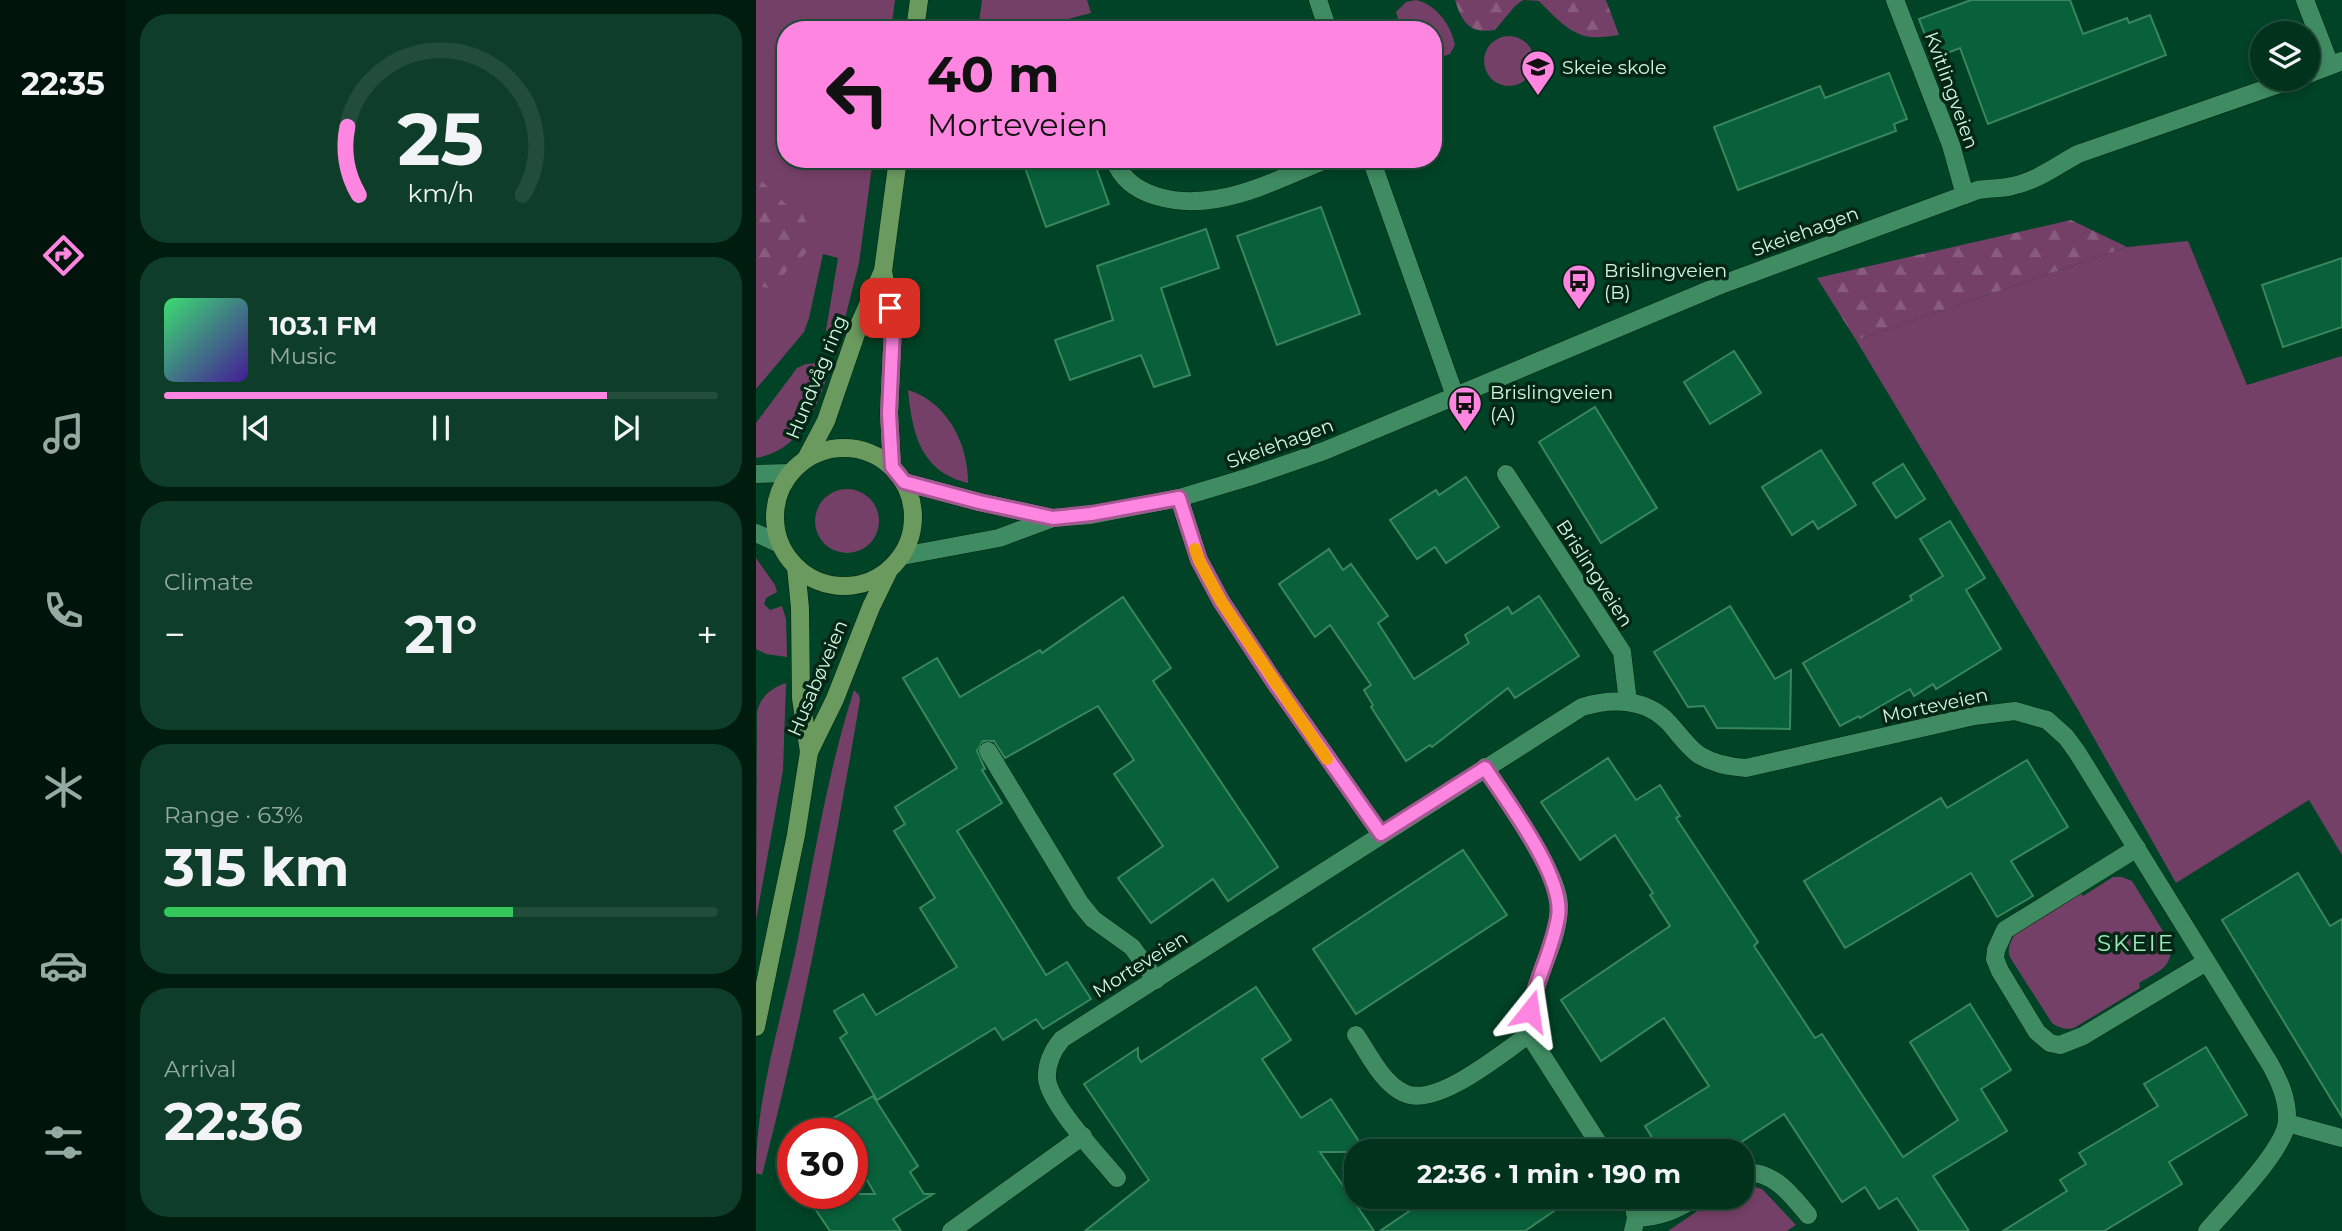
<!DOCTYPE html>
<html lang="en">
<head>
<meta charset="utf-8">
<style>
  :root { --surface:#00321c; --page:#0e3e29; --text:#f1f3f6; --muted:#95aaa3; --line:#224d3b; --accent:#fe86e1 }
  body { margin:0; font-family:Montserrat,sans-serif; background:var(--page); color:var(--text); height:100vh; display:flex; flex-direction:column; font-size:26px; white-space:nowrap }
  * { box-sizing:border-box; margin:0 }
  p { font-size:23px; color:var(--muted) }
  .icon { flex:none; width:38px; height:38px; fill:none; stroke:currentColor; stroke-width:2; stroke-linecap:round; stroke-linejoin:round }
  .map { position:relative; flex:1; overflow:hidden }
  .details { display:flex; flex-direction:column; gap:14px; padding:14px; background:#001c0f; width:630px }
  .details>* { flex:none }
  .hud { position:absolute; left:21px; top:21px; width:665px; height:147px; border-radius:28px; box-shadow:0 4px 10px #0003,0 0 0 2px var(--line); background:#fe86e1; color:#111; overflow:hidden }
  .tools { position:absolute; left:1494px; top:21px; display:grid; gap:14px }
  .tools a { display:grid; place-items:center; width:70px; height:70px; border-radius:50%; background:var(--surface); box-shadow:0 4px 10px #0003,0 0 0 2px var(--line); font-size:35px }
  .speed { position:absolute; left:21px; top:1118px; display:flex; gap:14px; font-size:35px; font-weight:700; text-align:center }
  .speed>* { display:grid; place-content:center; width:91px; height:91px; border-radius:50%; background:var(--surface); box-shadow:0 4px 10px #0003,0 0 0 2px var(--line); line-height:1 }
  .speed .limit { border:10px solid #d22; background:#fff; color:#111 }
  .pin { position:absolute; display:grid; place-items:center; width:60px; height:60px; color:#fff; margin:-30px; border-radius:14px; box-shadow:0 4px 10px #0006 }
  .me { position:absolute; width:77px; margin:-38px; rotate:15deg; stroke-linejoin:round; filter:drop-shadow(0 0 5px #0008) }
  .turn { display:flex; align-items:center; gap:24px; height:147px; padding:0 35px; font-size:32px }
  .turn .icon { width:91px; height:91px; stroke-width:2.5 }
  .turn b { display:block; font-size:49px; line-height:60px }
  .big { font-size:52px; font-weight:700; line-height:1.1 }
  .details .widget { flex:1; display:flex; flex-direction:column; justify-content:center; gap:10px; min-width:0; padding:0 24px; border-radius:28px; background:var(--page) }
  .details .dial { align-items:center; gap:0 }
  .dial svg { height:182px; overflow:visible; fill:none; stroke:var(--line); stroke-width:7; stroke-linecap:round; text-anchor:middle }
  .dial text { fill:var(--text); stroke:none }
  .song { display:flex; align-items:center; gap:21px }
  .cover { width:84px; height:84px; border-radius:10px; background:linear-gradient(135deg,hsl(140 70% 55%),hsl(260 70% 35%)) }
  .played { height:7px; border-radius:4px; background:linear-gradient(90deg,var(--accent) 80%,var(--line) 80%) }
  .keys { display:flex; justify-content:space-around; direction:ltr }
  .heat { display:flex; justify-content:space-between; align-items:center; font-size:38px; direction:ltr }
  .charge { height:10px; border-radius:5px; background:linear-gradient(90deg,#34c759 63%,var(--line) 0) }
  .trip { position:absolute; left:588px; top:1139px; width:410px; height:70px; border-radius:28px; background:var(--surface); box-shadow:0 4px 10px #0003,0 0 0 2px var(--line); font-weight:700; line-height:70px; text-align:center }
  main { display:flex; flex:1; min-height:0 }
  .dock { display:flex; flex-direction:column; width:126px; justify-content:space-around; align-items:center; background:#00140b; color:var(--muted) }
  .dock .icon { width:49px; height:49px }
  .dock .current { color:var(--accent) }
  .dock b { font-size:32px; color:var(--text) }
  .map>svg:first-child { display:block }
</style>
</head>
<body>
<main>
<nav class="dock">
<b>22:35</b>
<svg class="icon current" aria-label="directions" viewBox="0 0 24 24"><path d="M12 3l9 9-9 9-9-9zM9 14v-3h6M13 9l2 2-2 2"/></svg>
<svg class="icon" aria-label="music" viewBox="0 0 24 24"><path d="M9 18V5l10-2v13"/><circle cx="6" cy="18" r="3"/><circle cx="16" cy="16" r="3"/></svg>
<svg class="icon" aria-label="phone" viewBox="0 0 24 24"><path d="M5 4h4l2 5-3 2q2 4 5 5l2-3 5 2v4C11 20 4 13 5 4z"/></svg>
<svg class="icon" aria-label="climate" viewBox="0 0 24 24"><path d="M12 3v18M4 7l16 10M4 17L20 7"/></svg>
<svg class="icon" aria-label="car" viewBox="0 0 24 24"><path d="M5 17H2v-5l4-1 3-4h7l3 4 3 1v5h-3M9 17h6M6 11h13"/><circle cx="7" cy="17" r="2"/><circle cx="17" cy="17" r="2"/></svg>
<svg class="icon" aria-label="filters" viewBox="0 0 24 24"><path d="M4 7h16M4 17h16"/><circle cx="9" cy="7" r="2"/><circle cx="15" cy="17" r="2"/></svg>
</nav>
<section class="details">
<div class="widget dial"><svg viewBox="0 0 100 80">
<path d="M14 69A42 42 0 1 1 86 69"/>
<path d="M14 69A42 42 0 0 1 9 39" stroke="#fe86e1"/>
<text x="50" y="56" font-size="32" font-weight="700">25</text>
<text x="50" y="72" font-size="11">km/h</text>
</svg></div>
<div class="widget">
<div class="song"><i class="cover"></i><div><b>103.1 FM</b><p>Music</p></div></div>
<div class="played"></div>
<div class="keys"><svg class="icon" aria-label="previous" viewBox="0 0 24 24"><path d="M18 5L8 12l10 7zM5 5v14"/></svg><svg class="icon" aria-label="pause" viewBox="0 0 24 24"><path d="M8 5v14M16 5v14"/></svg><svg class="icon" aria-label="next" viewBox="0 0 24 24"><path d="M6 5l10 7-10 7zM19 5v14"/></svg></div>
</div>
<div class="widget"><p>Climate</p>
<div class="heat"><a>−</a><b class="big">21°</b><a>+</a></div>
</div>
<div class="widget"><p>Range · 63%</p><b class="big">315 km</b><div class="charge"></div></div>
<div class="widget"><p>Arrival</p><b class="big">22:36</b></div>
</section>
<div class="map">
<svg width="1586" height="1231" viewBox="0 0 1586 1231">
  <defs>
    <pattern id="forest-firs" width="22" height="20" patternUnits="userSpaceOnUse" patternTransform="scale(1.75)"><rect width="22" height="20" fill="#754067"/><path d="M5 1l3.5 6h-7zM16 11l3.5 6h-7z" fill="#885c7c"/></pattern>
  </defs>
  <rect width="100%" height="100%" fill="#004326"/>
  <g fill="#754067">
    <path d="M0,0h139l-4,30h-105v129h87l-14,104 -20,79 -10,-7 -3,-5 12,-72 -15,-4 -14,64 -5,14 -48,57z"/>
    <path d="M226,0h105l4,13 -65,17h-48z"/>
    <path d="M660,0c21,5 35,25 39,45l-5,9 -17,6v-30h-32l-5,-18 10,-10z"/>
    <circle cx="753" cy="61" r="25"/>
    <path d="M1432,241l59,144 95,-29v499l-33,-55 -133,83 -99,-175 -221,-368 271,-93z"/>
    <path d="M62,363l13,2c-13,39 -28,85 -75,93v-35l41,-55 9,-4z"/>
    <path d="M152,390c39,12 60,53 60,93 -48,-11 -56,-51 -60,-93z"/>
    <circle cx="91" cy="521" r="32"/>
    <path d="M0,558l19,27 2,7 -11,6 -2,6 6,6 12,-4 4,13 1,38 -21,-3 -10,-5z"/>
    <path d="M30,683l-3,87 -27,150 1,-208c4,-16 14,-24 29,-29z"/>
    <path d="M98,690l5,5 1,5c-27,159 -57,318 -98,475l-6,-2c0,-74 23,-146 39,-219 18,-88 31,-177 59,-264z"/>
    <path d="M1357,877h9l10,4 39,63c2,24 -14,28 -32,39l1,5 -66,40c-8,2 -15,0 -22,-5l-41,-64c-5,-9 -1,-17 4,-25l65,-42 3,4z"/>
    <path d="M989,1184l17,5 34,36 -9,6h-119l50,-34h23v-12z"/>
  </g>
  <g fill="url(#forest-firs)">
    <path d="M699,0h151l13,35c-9,1 -20,3 -29,2 -21,-3 -37,-22 -51,-36l-16,-1 -8,6 -20,24c-25,4 -33,-7 -40,-30z"/>
    <path d="M0,176l31,29 16,9 7,18v18l-20,16 -16,23 -18,-3z"/>
    <path d="M1315,220l56,27 -271,93 -39,-62z"/>
  </g>
  <g fill="#08613a" stroke="#3a875d" stroke-width="2">
    <path d="M1215,0h99l13,34 44,-16 2,5 21,-8 16,40 -178,69 -28,-76 -26,10 -15,-39z"/>
    <path d="M1133,73l18,46 -13,5 2,7 -158,59 -24,-63 106,-41 5,12z"/>
    <path d="M266,159h71l16,45 -63,23z"/>
    <path d="M565,207l39,107 -83,31 -40,-109z"/>
    <path d="M450,229l13,39 -58,20 29,87 -36,12 -13,-32 -71,25 -15,-40 58,-20 -16,-54z"/>
    <path d="M1586,258v69l-59,20 -21,-62z"/>
    <path d="M978,351l27,42 -51,31 -26,-42z"/>
    <path d="M839,407l62,101 -56,35 -62,-101z"/>
    <path d="M1065,450l35,55 -38,24 -5,-8 -21,14 -30,-48z"/>
    <path d="M1147,464l22,35 -29,19 -23,-35z"/>
    <path d="M710,477l33,50 -53,36 -11,-16 -18,12 -27,-39 46,-30 3,5z"/>
    <path d="M1194,521l35,57 -19,12 35,59 -65,40 -3,-5 -19,12 -4,-7 -50,29 -1,-2 -19,10 -37,-63 109,-63 -2,-4 33,-20 -23,-37z"/>
    <path d="M573,549l14,21 8,-6 37,52 -10,7 36,56 55,-36 -4,-8 43,-28 4,7 27,-18 40,60 -64,42 -7,-10 -76,59 -2,-2 -24,16 -35,-54 2,-2 -9,-15 7,-5 -41,-60 -15,12 -36,-53z"/>
    <path d="M367,597l48,71 -18,13 125,186 -50,34 -15,-22 -62,44 -33,-45 45,-32 -49,-72 20,-14 -36,-54 -93,52 -11,-17h-11l-6,10 8,18 -3,1 20,33 -45,28 89,144 21,-13 24,37 -48,30 -7,-10 -33,21 -8,-12 -118,72 -37,-62 7,-5 -13,-22 29,-17 13,21 81,-48 -37,-59 15,-10 -41,-67 11,-7 -10,-17 62,-39 -54,-90 34,-20 23,39 80,-47 2,3z"/>
    <path d="M974,606l45,73 16,-9 -1,59 -73,-1 -13,-22 -16,1 -34,-55z"/>
    <path d="M852,758l28,42 24,-15 20,31 -4,2 82,124 -4,4 61,92 7,-4 81,123 55,-37 -48,-78 60,-38 41,66 -30,19 26,42 -74,45 36,55h-50l-22,-33 -18,11 -14,-22 -23,15 -58,-88 -58,38h-65l-16,-26 64,-40 -45,-68 -63,43 -40,-61 109,-74 -20,-31 3,-2 -38,-58 -35,25 -39,-58z"/>
    <path d="M1271,760l41,67 -57,34 22,35 -36,21 -26,-44 -126,75 -41,-67 137,-83 6,10z"/>
    <path d="M707,850l44,65 -151,99 -43,-65z"/>
    <path d="M1542,873l32,53 12,-7v198l-120,-197z"/>
    <path d="M500,987l35,53 -29,19 39,59 30,-19 35,53h-46l54,79h-289l64,-51 -65,-96 54,-36v9l3,5z"/>
    <path d="M1450,1047l41,68 -78,47 13,22 -78,47h-101l64,-40 -7,-11 26,-16 -7,-11 79,-47 -14,-22z"/>
    <path d="M117,1096l45,70 -8,6 14,22h9l-40,25 8,12h-71l-25,-37h70l-23,-40v-20h-12l-8,-15z"/>
    <path d="M674,1197h115l9,14 -29,20h-145z"/>
  </g>
  <g fill="none" stroke-linecap="round" stroke-linejoin="round">
    <g stroke="#002712" stroke-width="19">
      <g id="service">
        <path d="M562,0l10,30"/>
        <path d="M358,159c14,40 66,46 102,40 38,-6 77,-26 112,-40"/>
        <path d="M615,159l84,237"/>
        <path d="M750,474l116,178 6,50"/>
        <path d="M232,751l92,152 13,16 39,28 24,33"/>
        <path d="M1381,848l-132,82 -9,20 -1,9 5,12 37,61 13,11 10,2 23,-9 123,-74"/>
        <path d="M195,1231l132,-95"/>
      </g>
    </g>
    <g stroke="#002712" stroke-width="19">
      <g id="minor">
        <path d="M1139,0l56,145 14,50"/>
        <path d="M1549,0l25,65"/>
        <path d="M0,474l34,-1"/>
        <path d="M423,498l20,62 22,41 54,82 106,151"/>
        <path d="M0,533l24,11"/>
        <path d="M729,767c19,30 73,105 74,137 1,50 -41,87 -24,140l69,108"/>
        <path d="M600,1035c13,19 26,48 48,58 33,16 100,-42 127,-60"/>
        <path d="M1531,1123l55,15"/>
        <path d="M985,1173c30,-5 50,21 67,42"/>
        <path d="M361,1178c-17,-21 -67,-73 -70,-99 -1,-16 5,-28 15,-40l520,-332c30,-9 64,-9 87,16 10,11 18,23 30,32 15,9 30,12 47,13l228,-52 41,-5 32,9 19,17 11,15 193,312c10,18 18,36 17,57 -2,29 -60,86 -80,110"/>
        <path d="M876,1197l4,21 -3,13"/>
        <path d="M880,1218c24,-1 41,-8 61,-21"/>
      </g>
    </g>
    <g stroke="#002712" stroke-width="19">
      <g id="tertiary">
        <path d="M1552,74l34,-13"/>
        <path d="M148,482l75,20 74,16"/>
        <path d="M146,556l97,-18 54,-20 38,-3 88,-17 70,-21 75,-26 399,-167 255,-94c12,-2 23,-1 34,-4 25,-5 44,-20 66,-32l216,-75"/>
      </g>
    </g>
    <g stroke="#002712" stroke-width="19">
      <g id="secondary">
        <path d="M159,30l4,-30"/>
        <path d="M127,271l10,56 -4,86 3,54"/>
        <circle cx="88" cy="517" r="69"/>
        <path d="M50,459l20,-38 33,-96 24,-54 15,-112"/>
        <path d="M40,567l4,41 1,90 8,54"/>
        <path d="M0,1027l40,-192 13,-83 26,-53 36,-92 18,-37"/>
      </g>
    </g>
    <use href="#service" stroke="#408c62" stroke-width="18"/>
    <use href="#minor" stroke="#408c62" stroke-width="18"/>
    <use href="#tertiary" stroke="#408c62" stroke-width="18"/>
    <use href="#secondary" stroke="#6b9a5f" stroke-width="18"/>
  </g>
  <g fill="none" stroke-linecap="round" stroke-linejoin="round">
    <g stroke="#a55792" stroke-width="18">
      <path id="route" d="M134,308l3,19 -4,86 3,54 12,15 75,20 74,16 38,-4 88,-16 20,62 22,41 54,82 106,151 104,-66c22,34 80,109 73,149 -5,32 -22,62 -28,94"/>
    </g>
    <use href="#route" stroke="#fe86e1" stroke-width="12"/>
    <path stroke="#f59e0b" stroke-width="12" d="M439,549l4,11 22,41 106,158"/>
  </g>
  <defs>
    <g id="school-pin" transform="scale(1.75)"><path d="M0 17L-7.5 6A9.5 9.5 0 1 1 7.5 6Z" fill="#fe86e1" stroke="#052515"/><path d="M0-5L7-2L0 1L-7-2ZM-4 1L0 2.5L4 1V4Q0 6-4 4Z" fill="#111"/></g>
    <g id="bus-pin" transform="scale(1.75)"><path d="M0 17L-7.5 6A9.5 9.5 0 1 1 7.5 6Z" fill="#fe86e1" stroke="#052515"/><path d="M-5-6H5V4H4V6H2V4H-2V6H-4V4H-5ZM-3.5-4V0h7V-4ZM-3.5 1.2v1.5H-2V1.2ZM2 1.2v1.5H3.5V1.2Z" fill="#111"/></g>
  </defs>
  <g fill-rule="evenodd">
    <use href="#school-pin" x="782" y="67"/>
    <use href="#bus-pin" x="823" y="281"/>
    <use href="#bus-pin" x="709" y="403"/>
  </g>
  <g text-anchor="middle" stroke-width="7" stroke-linejoin="round" paint-order="stroke">
    <g font-size="19" fill="#d1f6df" stroke="#052515" text-anchor="start">
      <text x="806" y="74">Skeie skole</text>
      <text x="848" y="277">Brislingveien<tspan x="848" dy="22">(B)</tspan></text>
      <text x="734" y="399">Brislingveien<tspan x="734" dy="22">(A)</tspan></text>
    </g>
    <g font-size="19" fill="#d1f6df" stroke="#052515">
      <text transform="translate(1196 90) rotate(70)" y="7">Kvitlingveien</text>
      <text transform="translate(1049 231) rotate(-20)" y="7">Skeiehagen</text>
      <text transform="translate(60 377) rotate(-68)" y="7">Hundvåg ring</text>
      <text transform="translate(524 443) rotate(-20)" y="7">Skeiehagen</text>
      <text transform="translate(839 573) rotate(57)" y="7">Brislingveien</text>
      <text transform="translate(61 678) rotate(-67)" y="7">Husabøveien</text>
      <text transform="translate(1179 705) rotate(-12)" y="7">Morteveien</text>
      <text transform="translate(384 964) rotate(-32)" y="7">Morteveien</text>
    </g>
    <g font-size="23" letter-spacing="2" fill="#9deabb" stroke="#052515">
      <text x="1380" y="951">SKEIE</text>
    </g>
  </g>
</svg>
<div class="tools">
<a><svg class="icon" aria-label="layers" viewBox="0 0 24 24"><path d="M12 4l9 5-9 5-9-5zM3 14l9 5 9-5"/></svg></a>
</div>
<div class="speed"><div class="limit">30</div></div>
<div class="pin" style="left:134px;top:308px;background:#d93025"><svg class="icon" aria-label="arrive" viewBox="0 0 24 24"><path d="M6 21V4h12l-3 4 3 4H6"/></svg></div>
<svg class="me" style="left:774px;top:1011px" viewBox="-20 -20 40 40"><path d="M0-17L14 15 0 8-14 15z" fill="#fe86e1" stroke="#fff" stroke-width="4"/></svg>
<div class="trip">22:36 · 1 min · 190 m</div>
<div class="hud">
<div class="turn"><svg class="icon" aria-label="left" viewBox="0 0 24 24"><path d="M17 20v-9H6M10 6l-5 5 5 5"/></svg><div><b>40 m</b>Morteveien</div></div>
</div>
</div>
</main>
</body>
</html>
